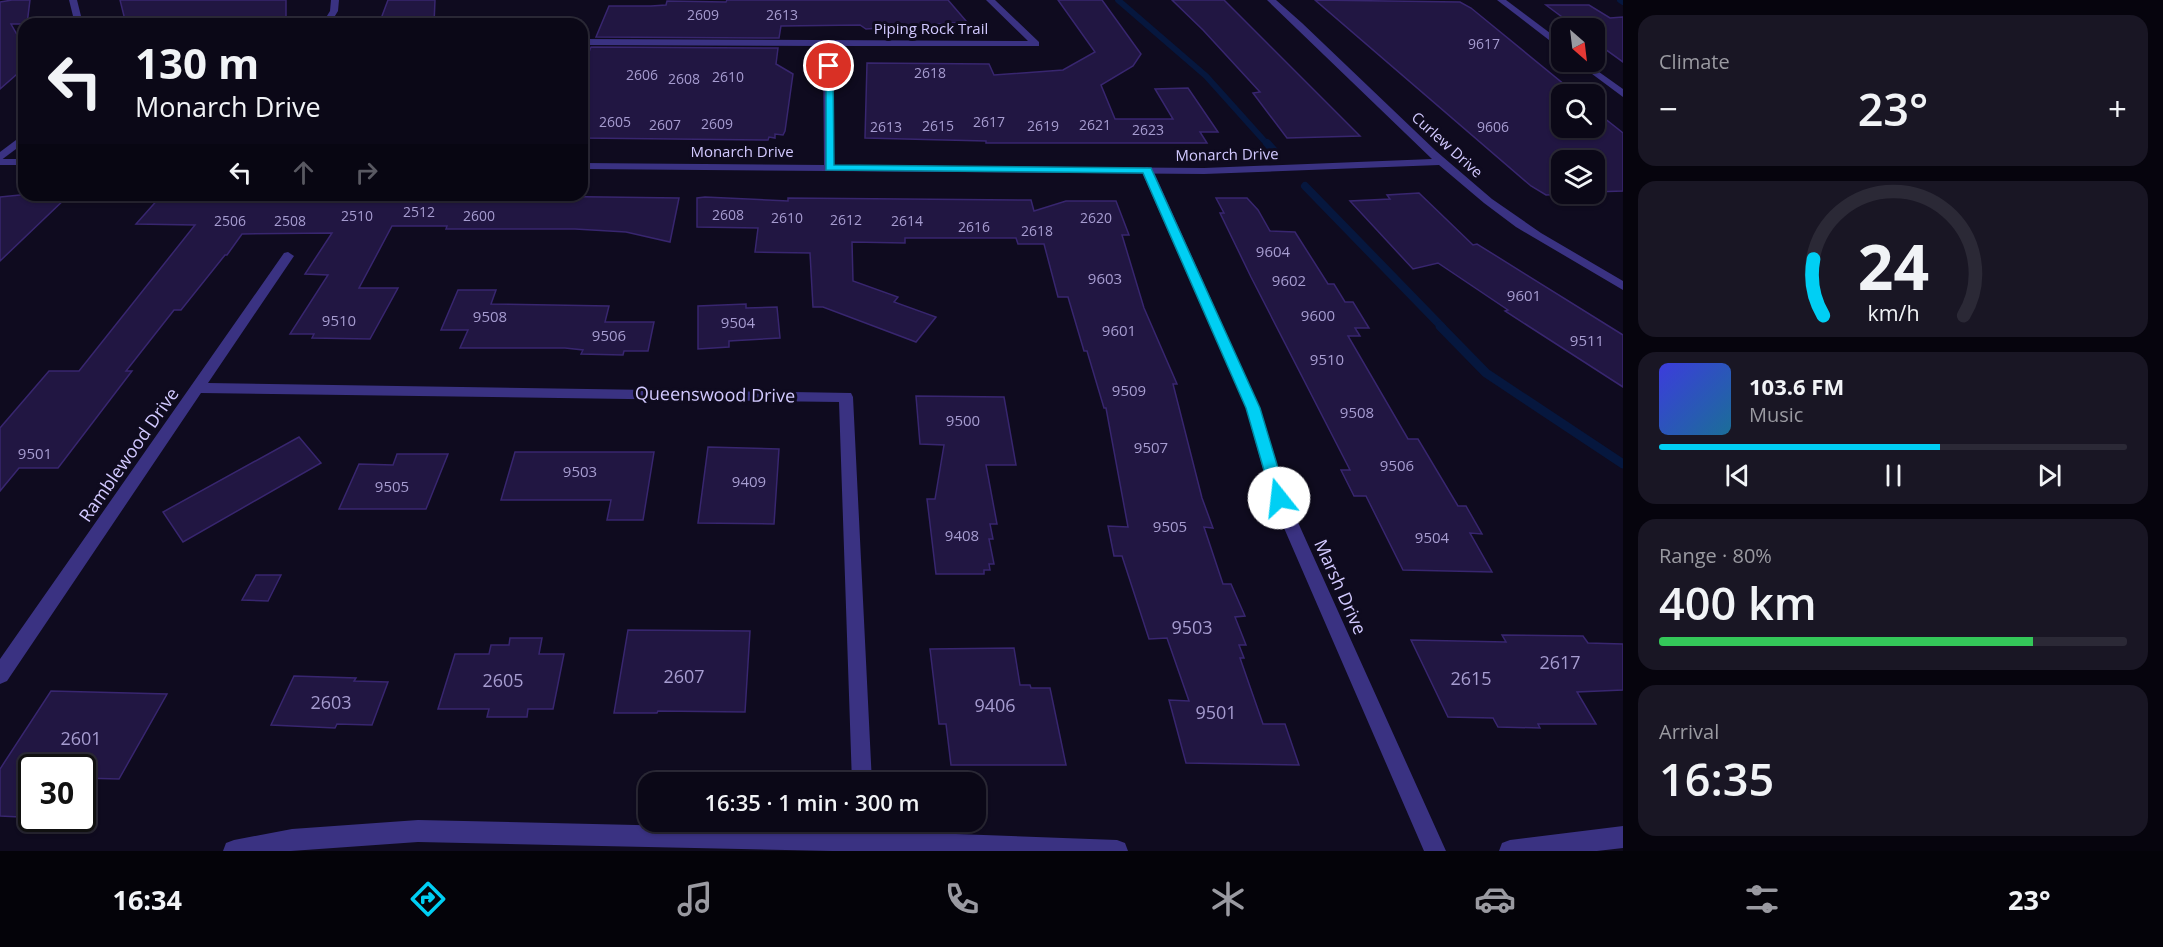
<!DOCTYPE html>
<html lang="en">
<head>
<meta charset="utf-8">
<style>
  :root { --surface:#0b0817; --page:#191624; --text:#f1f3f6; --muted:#9a9aa1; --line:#2b2936; --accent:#00cff4 }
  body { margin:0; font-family:"Open Sans",sans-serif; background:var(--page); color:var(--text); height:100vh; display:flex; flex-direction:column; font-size:22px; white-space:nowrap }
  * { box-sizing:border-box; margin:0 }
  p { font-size:20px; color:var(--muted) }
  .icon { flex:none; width:33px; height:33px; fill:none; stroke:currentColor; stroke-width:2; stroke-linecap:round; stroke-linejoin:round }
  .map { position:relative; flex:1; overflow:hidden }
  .drawer { display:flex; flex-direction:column; gap:15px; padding:15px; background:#06040d; width:540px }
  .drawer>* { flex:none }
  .guide { position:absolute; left:18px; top:18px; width:570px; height:183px; border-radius:18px; box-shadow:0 2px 4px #0004,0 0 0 2px var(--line); background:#0b0817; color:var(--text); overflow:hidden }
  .needle { width:39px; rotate:152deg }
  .controls { position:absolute; left:1551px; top:18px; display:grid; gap:12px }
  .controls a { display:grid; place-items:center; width:54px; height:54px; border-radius:12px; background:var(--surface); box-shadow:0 2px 4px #0004,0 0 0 2px var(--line); font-size:30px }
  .speed { position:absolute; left:18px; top:754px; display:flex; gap:12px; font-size:30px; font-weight:700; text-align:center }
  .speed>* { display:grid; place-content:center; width:78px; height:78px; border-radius:50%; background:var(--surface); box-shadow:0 2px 4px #0004,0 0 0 2px var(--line); line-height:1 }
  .speed .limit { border:3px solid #111; border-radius:9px; background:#fff; color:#111 }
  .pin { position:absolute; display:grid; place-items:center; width:51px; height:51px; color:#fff; margin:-26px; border:3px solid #fff; border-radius:50%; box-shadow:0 2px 6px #0007 }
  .me { position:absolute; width:66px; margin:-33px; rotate:344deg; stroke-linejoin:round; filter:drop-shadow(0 0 4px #0008) }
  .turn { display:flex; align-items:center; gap:21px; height:126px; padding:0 18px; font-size:27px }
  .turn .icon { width:78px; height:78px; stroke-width:2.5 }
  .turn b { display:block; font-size:42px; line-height:51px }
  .lanes { display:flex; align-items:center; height:57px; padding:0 18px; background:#0003; justify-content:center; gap:30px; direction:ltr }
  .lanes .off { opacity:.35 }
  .big { font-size:45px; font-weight:600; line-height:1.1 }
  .drawer .card { flex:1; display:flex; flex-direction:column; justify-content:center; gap:9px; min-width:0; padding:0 21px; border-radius:18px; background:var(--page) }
  .drawer .dial { align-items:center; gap:0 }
  .dial svg { height:156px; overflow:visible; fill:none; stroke:var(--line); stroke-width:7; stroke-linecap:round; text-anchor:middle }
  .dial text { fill:var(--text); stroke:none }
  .song { display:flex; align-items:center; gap:18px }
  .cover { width:72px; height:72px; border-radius:9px; background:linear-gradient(135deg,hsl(240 70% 55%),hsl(200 70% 35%)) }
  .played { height:6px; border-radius:3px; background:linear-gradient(90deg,var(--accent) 60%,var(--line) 60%) }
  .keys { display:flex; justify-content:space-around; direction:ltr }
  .heat { display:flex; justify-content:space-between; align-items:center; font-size:33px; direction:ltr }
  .charge { height:9px; border-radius:4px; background:linear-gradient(90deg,#34c759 80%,var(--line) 0) }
  .trip { position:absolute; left:638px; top:772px; width:348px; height:60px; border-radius:18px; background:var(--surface); box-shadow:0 2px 4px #0004,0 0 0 2px var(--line); font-weight:600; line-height:60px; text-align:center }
  .menu { display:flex; height:96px; justify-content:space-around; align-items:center; background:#040309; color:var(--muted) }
  .menu .icon { width:42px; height:42px }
  .menu .selected { color:var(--accent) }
  .menu b { font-size:27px; color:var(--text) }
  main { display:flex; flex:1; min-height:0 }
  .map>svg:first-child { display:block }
</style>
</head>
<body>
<main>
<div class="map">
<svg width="1623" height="851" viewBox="0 0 1623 851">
  <rect width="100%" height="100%" fill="#0f0b1f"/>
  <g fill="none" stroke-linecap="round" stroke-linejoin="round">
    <g stroke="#06173e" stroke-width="6">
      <path d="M1118,0l88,76 62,69"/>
      <path d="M1620,0l3,2"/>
    </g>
    <g stroke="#06173e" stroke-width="8">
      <path d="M1267,143l8,9"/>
      <path d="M1305,186l137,141"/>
    </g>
    <path stroke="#06173e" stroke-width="9" d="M1440,326l46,47 137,91"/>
  </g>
  <g fill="#211642" stroke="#38266f" stroke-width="1.5">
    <path d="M12,0h18l-3,24h-16l13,23v21l-24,21v-87z"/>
    <path d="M120,0h166v24h-160z"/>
    <path d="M388,0h47l-1,24h-55z"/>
    <path d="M727,0h221l19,22 -101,7 -6,-4 -79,1 -2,12 -183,-1 13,-31h42l15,-1 1,-4 59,1z"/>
    <path d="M1058,0h44l39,54 -8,12 -32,19 14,34h58l-18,-30 33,-1 30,44h-18l7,11h-221v-2l-121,-3 2,-75 122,1 5,11 69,-5 32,-18z"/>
    <path d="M1172,0h52l136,136 -73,2 -34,-45 7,-1 -57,-62z"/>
    <path d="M1315,0l145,2 11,6 105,86h-14v34h32v-18l29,23v58l-29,1v-32h-32v34h8l-24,1 -15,-9z"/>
    <path d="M1546,5h43l21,13 13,-1v45l-29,-21v-13h-17z"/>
    <path d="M591,47l187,1 -2,16 17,10 -8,57 -2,4 -8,-1v4l-6,-1 -1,3 -186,-2v-69z"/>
    <path d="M1419,193l54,52 4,-1 146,91v52l-118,-76 3,-1 -70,-47 -25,6 -63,-68 40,-2 -3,-4z"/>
    <path d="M20,195h49l-69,66v-64z"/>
    <path d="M178,195l244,2 106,-1 151,2 -9,44 -44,-10 -51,-3h-129l1,-3h-55l-33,62h39l-28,51 -58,-1 2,-4h-24l38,-59 -23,-1 27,-41 -90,1 -15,21h-2l-44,55h-7l-48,61h6l-74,97h-39l-19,23v-63l49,-57h30l116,-146 -59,-1 24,-27 15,1z"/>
    <path d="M705,197l83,4v-3l243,2 3,11 32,-10h50l13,34h-7l22,73 33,76h-4l29,114 11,30 -9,-1 19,57h8l14,32 -10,1 11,28h-7l5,13h-4l23,66h22l14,41 -113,-2 -17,-63 20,1 -22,-63 -18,1 -27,-83h-8l-6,-30 20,1 -22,-119h-2l-17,-57h-3l-16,-54h-10l-14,-53h-26l-2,-6h-111v5l-53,-1 1,39 45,16 -4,5 42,15 -20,25 -93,-35h-10l-3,-54 -55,-1 3,-24 -61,-1v-29z"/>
    <path d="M1216,198h31l11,12 12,21 25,1 33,52h6l11,18h8l16,26h-14l5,8h-12l60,103h10l40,67h8l16,28 -12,-1 22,39 -89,-2 -37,-74h-12l-13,-26h9l-99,-193 -31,-64h4z"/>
    <path d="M458,290h38l-5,14 118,2 -4,16h49l-6,29h-24l-1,4 -42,-1 2,-4 -18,-2h-105l8,-18h-27z"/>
    <path d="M746,304v4l31,-1 3,31 -51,3v6l-31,2v-43z"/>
    <path d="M916,396l88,1 12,68h-30l11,59h-7l3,15h-4l5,25h-5l1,6h-6v4h-48l-9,-75h8l9,-54 -24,-1z"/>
    <path d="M299,437l22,26 -138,79 -20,-30z"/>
    <path d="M708,447l71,2 -5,75 -76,-1z"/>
    <path d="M515,452h139l-11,68h-36l4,-20h-110z"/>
    <path d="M397,454h51l-22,55h-87l20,-45 34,1z"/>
    <path d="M256,575h25l-13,26 -26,-1z"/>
    <path d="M628,630l122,1 -5,81 -87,-1 -1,2h-43z"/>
    <path d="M1502,635l81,1 5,7 35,1v46l-46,2 19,32h-58l2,4 -42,-1 -5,-9 -45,-1 -37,-77 95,2z"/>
    <path d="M510,638h32l-3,16h25l-11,55h-25l-1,8h-40l2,-8h-51l17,-55h34l2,-9h18z"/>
    <path d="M1014,648l6,37h10l1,3h19l16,77h-115l-5,-41h-7l-9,-75z"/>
    <path d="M294,676l62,2 -2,3 34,1 -16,43 -35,-1 -2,4 -64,-3z"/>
    <path d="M51,691l116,3 -48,85 -37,-1v-10h-50v30l-12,19 -20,-1v-47z"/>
  </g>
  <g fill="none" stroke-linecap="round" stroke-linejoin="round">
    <g fill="#3a3282" fill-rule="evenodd">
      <path d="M69,0h8l6,24h-8z"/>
      <path d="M331,0h8l-1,11 -8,13h-8l8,-13z"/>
      <path d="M986,0h9l44,42v4h-206l1,122 -5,3 -5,-3 -1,-122 -241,-1v-6l446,2z"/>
      <path d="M1497,0h9l56,42v8z"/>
      <path d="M1576,62h9l38,27v8z"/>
      <path d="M24,134v9l-24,18v-9z"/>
      <path d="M1147,167l6,3 107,238 27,90 159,353h-22l-153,-353 -25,-90 -105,-238z"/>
      <path d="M288,252l6,4 -86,127 643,10 2,4 19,386h-20l-13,-381 -638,-9 -194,288 -7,3v-25l284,-406z"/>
      <path d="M418,820l435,10 -1,-8h22v9l243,9 8,3 3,8h-296l-414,-9 -127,9h-68l3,-8 8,-3 58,-11z"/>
      <path d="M1623,826v22l-26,3h-98l3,-8 8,-3z"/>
    </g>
    <g fill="#3a3282" fill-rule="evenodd">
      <path d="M1267,0h9l26,23 134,128 56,48 49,34 82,48v9l-107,-63 -32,-24 -45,-38 -235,9 -622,-5v-6l622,5 228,-9z"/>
      <rect x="0" y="159" width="24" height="6"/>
    </g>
  </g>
  <path fill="#00cff4" stroke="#00879f" stroke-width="1.5" d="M826,64l7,2 1,99 317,3 109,240 27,90 -2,4h-11l-2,-4 -26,-90 -103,-235 -317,-3z"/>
  <g text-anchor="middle" stroke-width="6" stroke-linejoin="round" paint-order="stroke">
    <g font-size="14" fill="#a69cd0">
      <text x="703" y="20">2609</text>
      <text x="782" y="20">2613</text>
      <text x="1484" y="49">9617</text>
      <text x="930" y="78">2618</text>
      <text x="642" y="80">2606</text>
      <text x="728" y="82">2610</text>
      <text x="684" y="84">2608</text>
      <text x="615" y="127">2605</text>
      <text x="989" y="127">2617</text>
      <text x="717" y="129">2609</text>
      <text x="665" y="130">2607</text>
      <text x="1095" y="130">2621</text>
      <text x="938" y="131">2615</text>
      <text x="1043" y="131">2619</text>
      <text x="886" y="132">2613</text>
      <text x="1493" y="132">9606</text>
      <text x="1148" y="135">2623</text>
      <text x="419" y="217">2512</text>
      <text x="728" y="220">2608</text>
      <text x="357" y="221">2510</text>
      <text x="479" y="221">2600</text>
      <text x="787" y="223">2610</text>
      <text x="1096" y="223">2620</text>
      <text x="846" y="225">2612</text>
      <text x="230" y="226">2506</text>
      <text x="290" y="226">2508</text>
      <text x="907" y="226">2614</text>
      <text x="974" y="232">2616</text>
      <text x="1037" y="236">2618</text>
    </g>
    <g font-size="15" fill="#d2c9ff" stroke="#0f0b1f">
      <text x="931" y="34">Piping Rock Trail</text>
      <text transform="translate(1447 145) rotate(42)" y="5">Curlew Drive</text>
      <text x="742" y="157">Monarch Drive</text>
      <text transform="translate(1227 155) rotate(-1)" y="5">Monarch Drive</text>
    </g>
    <g font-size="15" fill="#a69cd0">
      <text x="1273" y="257">9604</text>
      <text x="1105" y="284">9603</text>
      <text x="1289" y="286">9602</text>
      <text x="1524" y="301">9601</text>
      <text x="1318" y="321">9600</text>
      <text x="490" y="322">9508</text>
      <text x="339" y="326">9510</text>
      <text x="738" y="328">9504</text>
      <text x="1119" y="336">9601</text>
      <text x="609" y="341">9506</text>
      <text x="1587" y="346">9511</text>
      <text x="1327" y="365">9510</text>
      <text x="1129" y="396">9509</text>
      <text x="1357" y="418">9508</text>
      <text x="963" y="426">9500</text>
      <text x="1151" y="453">9507</text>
      <text x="35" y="459">9501</text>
      <text x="1397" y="471">9506</text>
      <text x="580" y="477">9503</text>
      <text x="749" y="487">9409</text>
      <text x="392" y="492">9505</text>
      <text x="1170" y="532">9505</text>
      <text x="962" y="541">9408</text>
      <text x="1432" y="543">9504</text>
    </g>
    <g font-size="18" fill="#d2c9ff" stroke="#0f0b1f">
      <text transform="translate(715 395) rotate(1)" y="6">Queenswood Drive</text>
      <text transform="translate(129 455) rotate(-55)" y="6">Ramblewood Drive</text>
      <text transform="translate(1340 587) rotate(66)" y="6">Marsh Drive</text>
    </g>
    <g font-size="18" fill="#a69cd0">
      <text x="1192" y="634">9503</text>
      <text x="1560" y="669">2617</text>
      <text x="684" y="683">2607</text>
      <text x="1471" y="685">2615</text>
      <text x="503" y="687">2605</text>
      <text x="331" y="709">2603</text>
      <text x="995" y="712">9406</text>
      <text x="1216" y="719">9501</text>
      <text x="81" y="745">2601</text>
    </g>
  </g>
</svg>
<div class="controls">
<a><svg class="needle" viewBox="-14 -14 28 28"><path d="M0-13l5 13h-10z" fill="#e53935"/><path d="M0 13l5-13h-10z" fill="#9a9aa1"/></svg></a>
<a><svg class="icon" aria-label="search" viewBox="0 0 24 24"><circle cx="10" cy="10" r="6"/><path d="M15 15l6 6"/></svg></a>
<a><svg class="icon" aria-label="layers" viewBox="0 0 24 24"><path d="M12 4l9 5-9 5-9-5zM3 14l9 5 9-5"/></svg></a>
</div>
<div class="speed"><div class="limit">30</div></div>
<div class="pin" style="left:829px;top:66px;background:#d93025"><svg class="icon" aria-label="arrive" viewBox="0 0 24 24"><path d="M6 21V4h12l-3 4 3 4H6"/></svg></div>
<svg class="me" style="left:1279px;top:498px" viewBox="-20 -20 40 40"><circle r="19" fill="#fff"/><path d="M0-13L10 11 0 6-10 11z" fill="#00cff4"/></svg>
<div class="trip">16:35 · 1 min · 300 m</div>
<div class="guide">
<div class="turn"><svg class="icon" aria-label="left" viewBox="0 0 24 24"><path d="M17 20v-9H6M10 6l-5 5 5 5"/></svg><div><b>130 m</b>Monarch Drive</div></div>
<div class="lanes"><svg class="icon" aria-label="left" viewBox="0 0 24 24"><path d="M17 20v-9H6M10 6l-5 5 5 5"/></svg><svg class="icon off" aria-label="ahead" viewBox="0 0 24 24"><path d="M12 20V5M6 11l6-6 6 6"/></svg><svg class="icon off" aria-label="right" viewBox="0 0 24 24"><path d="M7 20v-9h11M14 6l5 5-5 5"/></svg></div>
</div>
</div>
<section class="drawer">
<div class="card"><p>Climate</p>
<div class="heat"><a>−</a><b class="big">23°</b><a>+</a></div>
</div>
<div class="card dial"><svg viewBox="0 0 100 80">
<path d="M14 69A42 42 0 1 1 86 69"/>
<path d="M14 69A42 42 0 0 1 9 40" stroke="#00cff4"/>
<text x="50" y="56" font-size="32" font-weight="700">24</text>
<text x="50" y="72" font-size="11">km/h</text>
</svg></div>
<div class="card">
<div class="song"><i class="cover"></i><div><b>103.6 FM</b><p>Music</p></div></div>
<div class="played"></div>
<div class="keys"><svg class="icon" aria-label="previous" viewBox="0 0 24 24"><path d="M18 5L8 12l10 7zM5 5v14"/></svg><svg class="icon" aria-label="pause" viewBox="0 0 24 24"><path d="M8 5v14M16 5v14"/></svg><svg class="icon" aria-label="next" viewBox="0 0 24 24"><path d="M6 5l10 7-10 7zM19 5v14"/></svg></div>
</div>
<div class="card"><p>Range · 80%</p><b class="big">400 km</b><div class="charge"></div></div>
<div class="card"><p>Arrival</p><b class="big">16:35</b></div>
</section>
</main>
<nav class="menu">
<b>16:34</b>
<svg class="icon selected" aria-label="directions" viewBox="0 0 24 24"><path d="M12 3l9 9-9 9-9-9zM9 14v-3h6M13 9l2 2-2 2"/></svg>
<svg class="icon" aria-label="music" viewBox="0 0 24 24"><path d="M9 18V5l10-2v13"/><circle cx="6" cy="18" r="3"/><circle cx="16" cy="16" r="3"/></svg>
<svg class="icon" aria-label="phone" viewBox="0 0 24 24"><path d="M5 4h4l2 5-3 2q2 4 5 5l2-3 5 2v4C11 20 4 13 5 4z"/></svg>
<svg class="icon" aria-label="climate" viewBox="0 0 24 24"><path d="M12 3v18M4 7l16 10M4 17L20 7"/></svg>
<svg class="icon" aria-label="car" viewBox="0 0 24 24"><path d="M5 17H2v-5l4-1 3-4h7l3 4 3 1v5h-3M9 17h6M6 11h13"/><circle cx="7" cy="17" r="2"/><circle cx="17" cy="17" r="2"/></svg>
<svg class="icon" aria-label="filters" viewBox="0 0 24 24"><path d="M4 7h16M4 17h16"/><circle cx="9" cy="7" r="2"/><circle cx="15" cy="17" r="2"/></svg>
<b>23°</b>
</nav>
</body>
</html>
